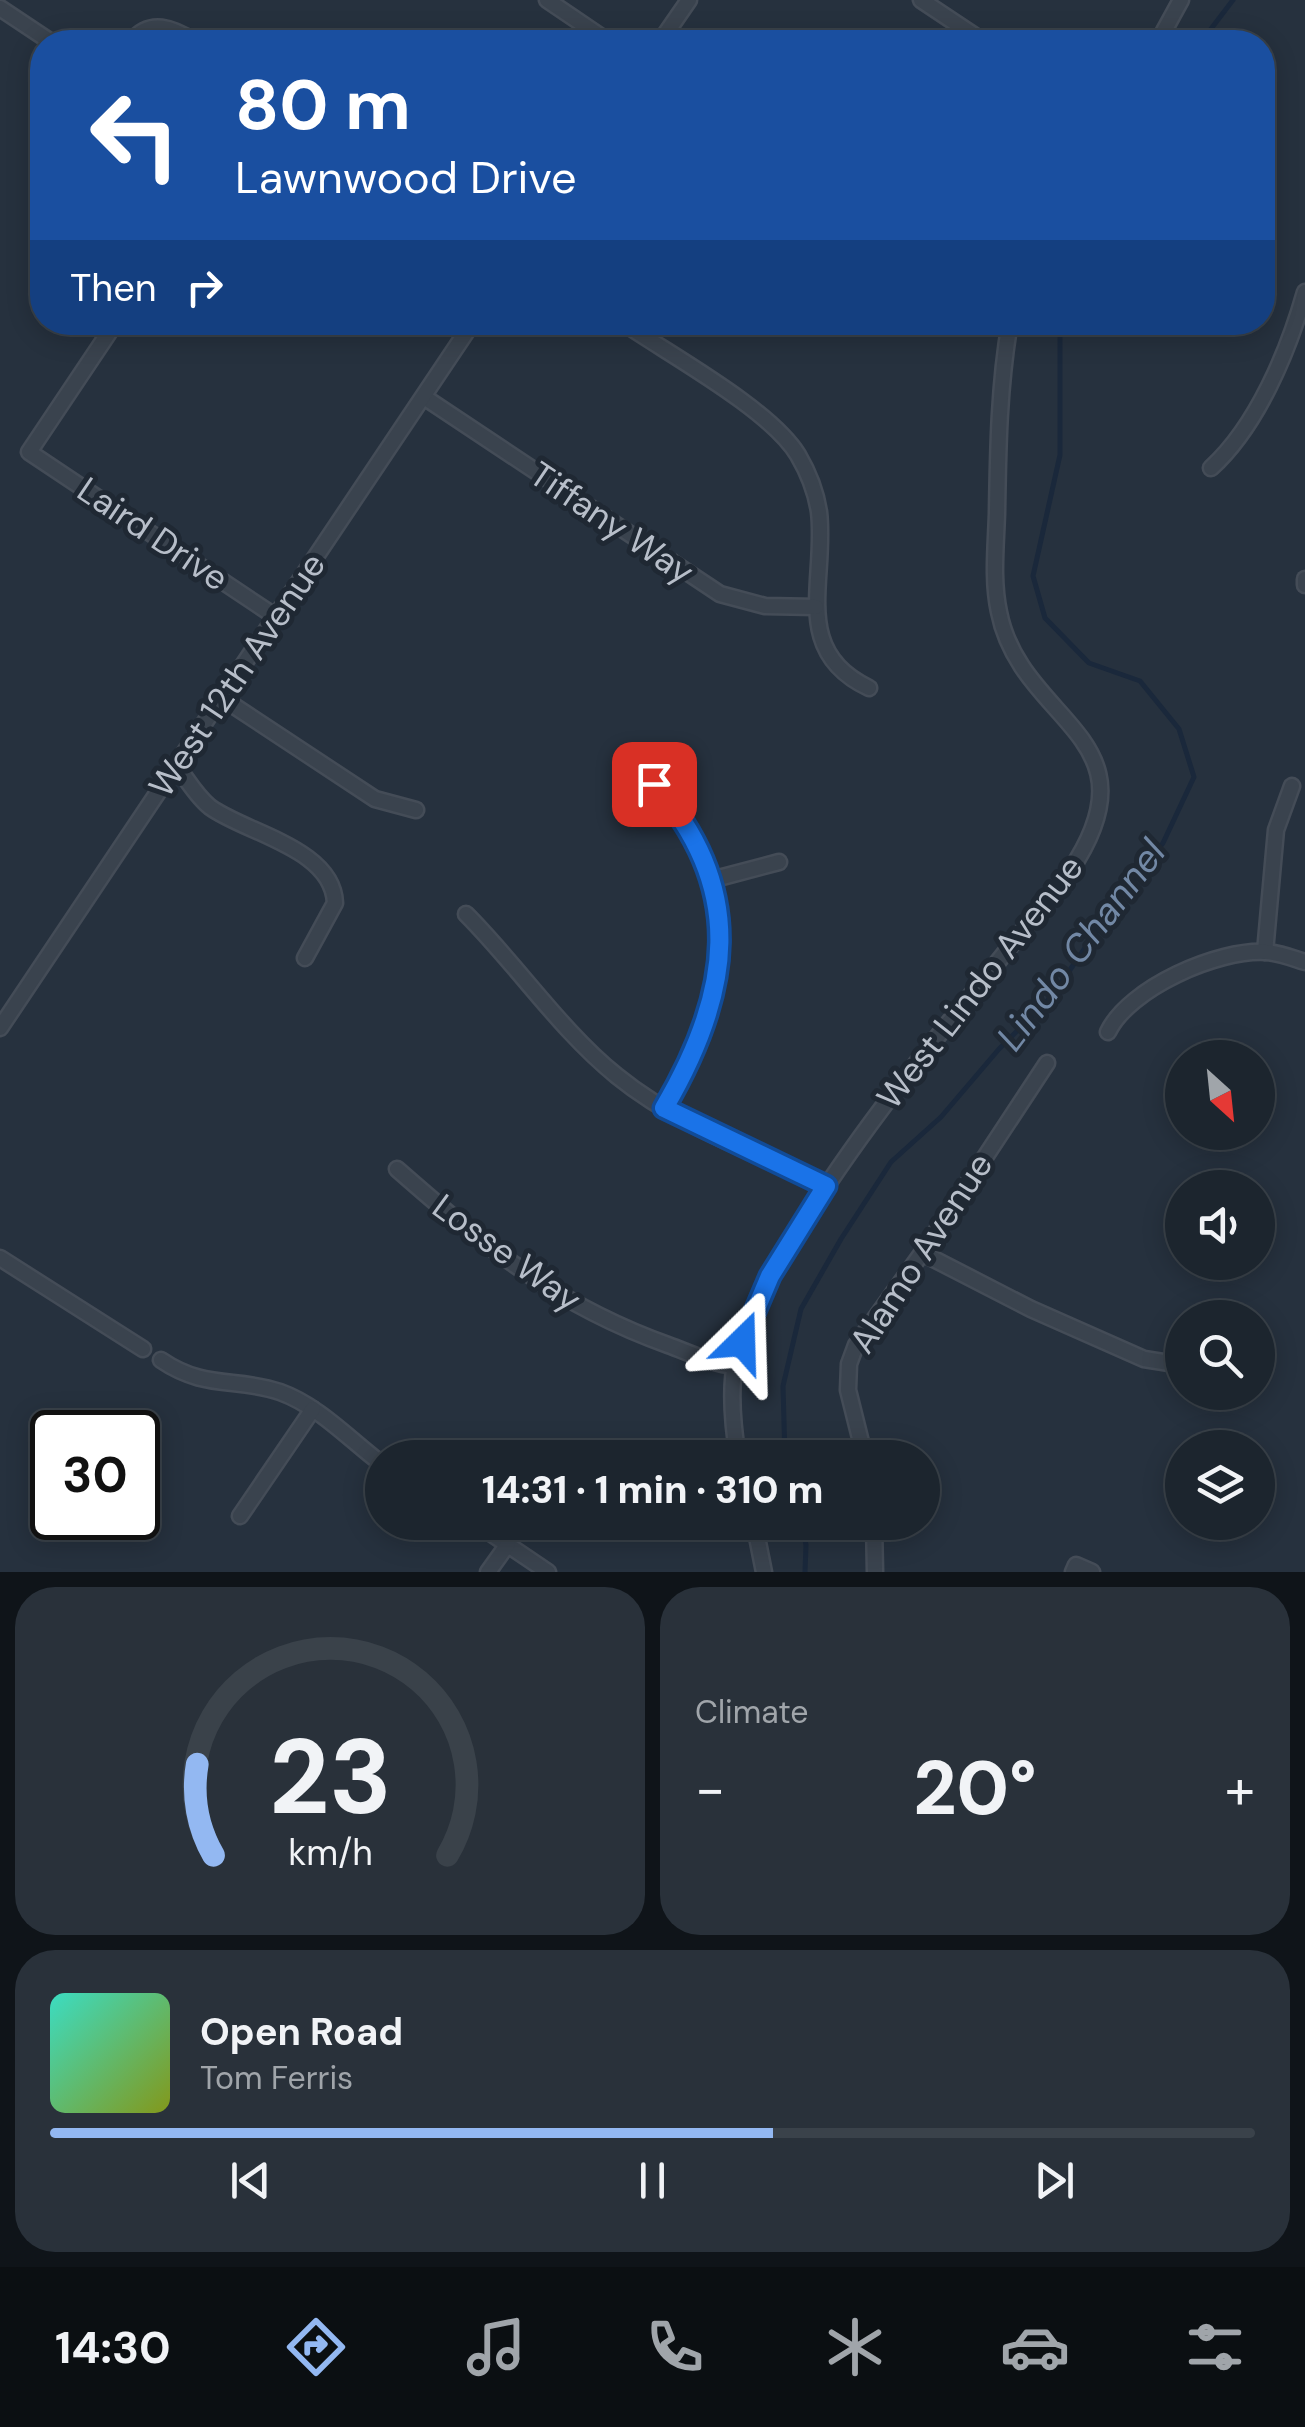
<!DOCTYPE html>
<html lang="en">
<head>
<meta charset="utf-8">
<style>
  :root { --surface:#1c252e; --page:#29313a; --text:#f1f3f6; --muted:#a0a5aa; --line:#3a424a; --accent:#93b8f2 }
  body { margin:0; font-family:"DM Sans",sans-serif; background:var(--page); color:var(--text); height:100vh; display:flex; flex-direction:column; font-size:38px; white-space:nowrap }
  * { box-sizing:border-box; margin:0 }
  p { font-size:32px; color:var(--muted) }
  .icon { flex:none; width:55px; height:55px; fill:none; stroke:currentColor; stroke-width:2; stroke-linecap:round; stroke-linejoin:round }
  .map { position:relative; height:1572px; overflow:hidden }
  .panel { display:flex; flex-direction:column; gap:15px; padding:15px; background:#0f1419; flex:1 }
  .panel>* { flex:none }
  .guide { position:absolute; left:30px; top:30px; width:1245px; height:305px; border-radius:40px; box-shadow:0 5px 25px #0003,0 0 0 2px var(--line); background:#1a4fa0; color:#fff; overflow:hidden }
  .needle { width:65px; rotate:153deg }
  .tools { position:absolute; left:1165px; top:1040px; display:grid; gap:20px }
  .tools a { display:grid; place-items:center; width:110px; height:110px; border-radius:50%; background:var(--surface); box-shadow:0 5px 25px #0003,0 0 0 2px var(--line); font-size:50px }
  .speed { position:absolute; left:30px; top:1410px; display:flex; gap:20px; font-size:50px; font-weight:700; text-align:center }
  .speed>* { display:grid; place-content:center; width:130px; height:130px; border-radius:50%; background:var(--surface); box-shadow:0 5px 25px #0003,0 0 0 2px var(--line); line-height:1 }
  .speed .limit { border:5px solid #111; border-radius:15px; background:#fff; color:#111 }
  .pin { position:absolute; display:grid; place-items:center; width:85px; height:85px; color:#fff; margin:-42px; border-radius:20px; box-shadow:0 5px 15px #0006 }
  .me { position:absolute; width:110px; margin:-55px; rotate:22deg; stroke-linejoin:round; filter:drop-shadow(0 0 8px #0008) }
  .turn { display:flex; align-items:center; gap:35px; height:210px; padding:0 40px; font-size:45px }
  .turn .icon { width:130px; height:130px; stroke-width:2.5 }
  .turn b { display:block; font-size:70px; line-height:85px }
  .then { display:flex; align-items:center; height:95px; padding:0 40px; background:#0003; gap:20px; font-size:38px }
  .big { font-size:75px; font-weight:800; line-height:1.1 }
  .panel .tile { flex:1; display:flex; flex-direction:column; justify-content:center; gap:15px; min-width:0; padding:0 35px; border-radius:40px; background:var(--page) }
  .panel .dial { align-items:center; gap:0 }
  .dial svg { height:260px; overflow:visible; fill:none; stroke:var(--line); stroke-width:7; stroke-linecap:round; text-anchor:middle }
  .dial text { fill:var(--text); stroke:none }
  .song { display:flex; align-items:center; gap:30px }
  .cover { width:120px; height:120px; border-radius:15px; background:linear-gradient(135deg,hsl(170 70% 55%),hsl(70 70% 35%)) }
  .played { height:10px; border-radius:5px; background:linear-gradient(90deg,var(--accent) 60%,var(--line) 60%) }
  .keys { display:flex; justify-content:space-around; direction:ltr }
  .heat { display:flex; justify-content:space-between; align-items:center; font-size:55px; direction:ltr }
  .panel .tiles { flex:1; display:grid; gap:15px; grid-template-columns:1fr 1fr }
  .tile:last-child { grid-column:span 2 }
  .trip { position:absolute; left:365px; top:1440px; width:575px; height:100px; border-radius:50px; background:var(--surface); box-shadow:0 5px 25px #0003,0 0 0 2px var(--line); font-weight:800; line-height:100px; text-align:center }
  .menu { display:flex; height:160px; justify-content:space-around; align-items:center; background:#0b0f12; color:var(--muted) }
  .menu .icon { width:70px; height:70px }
  .menu .active { color:var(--accent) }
  .menu b { font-size:45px; color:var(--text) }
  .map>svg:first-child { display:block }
</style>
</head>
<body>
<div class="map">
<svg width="1305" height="1572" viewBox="0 0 1305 1572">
  <rect width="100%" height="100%" fill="#26313e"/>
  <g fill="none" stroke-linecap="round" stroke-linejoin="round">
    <g stroke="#1a283b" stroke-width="5">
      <path d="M1201,42l32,-42"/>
      <path d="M785,1458l-2,-72 18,-77 40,-70 50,-77 50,-45 58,-68 53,-53 66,-96 45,-57 31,-66 -15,-48 -39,-48 -51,-18 -44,-45 -12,-42 27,-121v-133"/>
      <path d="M801,1522l5,23 -1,27"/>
    </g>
    <g stroke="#444c57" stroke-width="19">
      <g id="street">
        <path d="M547,0l62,42"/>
        <path d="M921,0l63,42"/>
        <path d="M0,8l51,34"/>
        <path d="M131,42c19,-24 42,-14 64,0"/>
        <path d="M660,42l29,-42"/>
        <path d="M1158,42l23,-42"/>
        <path d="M116,322l-87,130 247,165"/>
        <path d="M622,322c48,33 148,87 176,133 10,17 18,37 21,57 8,67 -29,139 50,176"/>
        <path d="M424,397l296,197 45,12 51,1"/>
        <path d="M1211,468c46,-42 77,-116 94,-176"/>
        <path d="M1305,579v6"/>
        <path d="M222,698l153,101 41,11"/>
        <path d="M176,765c11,14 20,31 34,42 35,26 123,41 125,96l-30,55"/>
        <path d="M654,784c94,105 76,211 10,324"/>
        <path d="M711,880l68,-18"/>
        <path d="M466,914c51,51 95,117 151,162 60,49 139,77 209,110"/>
        <path d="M1265,952l11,-122 16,-44"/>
        <path d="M0,1028l473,-706"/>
        <path d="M1108,1032c21,-44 110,-83 158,-80 14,1 26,6 39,10"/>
        <path d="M397,1169c89,78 159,136 271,176 22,8 44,19 67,21"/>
        <path d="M922,1253l109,56 113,50 38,6"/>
        <path d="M0,1258l143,91"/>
        <path d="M161,1360c44,30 75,17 119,32 39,14 70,48 102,72"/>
        <path d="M738,1458c-5,-31 -9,-69 -2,-99 14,-54 45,-103 75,-149 77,-121 172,-226 259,-339 91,-135 -49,-147 -71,-259 -7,-32 -3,-66 -2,-99 1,-64 2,-128 13,-191"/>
        <path d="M865,1458l-17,-68 1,-26 7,-19 66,-92 125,-190"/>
        <path d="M240,1516l73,-107"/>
        <path d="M474,1522l74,50"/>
        <path d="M754,1522l10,50"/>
        <path d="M874,1522l1,50"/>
        <path d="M488,1572l20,-28"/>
        <path d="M1073,1572l3,-7 16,7"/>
      </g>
    </g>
    <use href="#street" stroke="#3a434e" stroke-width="14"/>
  </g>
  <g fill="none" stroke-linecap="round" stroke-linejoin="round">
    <g stroke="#114b97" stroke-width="25">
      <path id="route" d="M654,784c94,105 77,210 10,324l162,78 -56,90 -28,66"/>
    </g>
    <use href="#route" stroke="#1a73e8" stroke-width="18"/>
  </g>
  <g text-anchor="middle" stroke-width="10" stroke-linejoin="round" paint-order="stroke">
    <g font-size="35" fill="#b7bec9" stroke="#1f2833">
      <text transform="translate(612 523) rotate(34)" y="12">Tiffany Way</text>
      <text transform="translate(153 534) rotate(34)" y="12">Laird Drive</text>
      <text transform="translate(237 675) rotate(-56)" y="12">West 12th Avenue</text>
      <text transform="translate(980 982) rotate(-52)" y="12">West Lindo Avenue</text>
      <text transform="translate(507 1253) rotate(36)" y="12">Losse Way</text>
      <text transform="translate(921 1253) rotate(-57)" y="12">Alamo Avenue</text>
    </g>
    <g font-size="38" font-style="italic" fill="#7288a5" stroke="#1f2833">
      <text transform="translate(1081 945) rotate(-53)" y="13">Lindo Channel</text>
    </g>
  </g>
</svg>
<div class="tools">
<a><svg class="needle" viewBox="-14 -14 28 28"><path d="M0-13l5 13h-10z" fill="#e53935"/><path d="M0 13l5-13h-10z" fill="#a0a5aa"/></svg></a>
<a><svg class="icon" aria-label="sound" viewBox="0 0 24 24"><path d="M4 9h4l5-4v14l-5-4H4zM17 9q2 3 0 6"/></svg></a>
<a><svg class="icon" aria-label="search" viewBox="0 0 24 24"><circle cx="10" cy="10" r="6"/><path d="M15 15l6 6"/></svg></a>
<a><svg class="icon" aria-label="layers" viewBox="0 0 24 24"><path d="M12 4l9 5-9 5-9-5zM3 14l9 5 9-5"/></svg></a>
</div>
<div class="speed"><div class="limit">30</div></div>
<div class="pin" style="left:654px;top:784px;background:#d93025"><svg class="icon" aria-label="arrive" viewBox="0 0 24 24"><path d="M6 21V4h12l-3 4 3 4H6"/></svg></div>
<svg class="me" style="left:742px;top:1342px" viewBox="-20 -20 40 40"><path d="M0-17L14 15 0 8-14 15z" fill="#1a73e8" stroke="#fff" stroke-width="4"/></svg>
<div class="trip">14:31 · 1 min · 310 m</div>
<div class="guide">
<div class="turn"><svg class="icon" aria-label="left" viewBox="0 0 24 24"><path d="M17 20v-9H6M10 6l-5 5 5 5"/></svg><div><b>80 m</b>Lawnwood Drive</div></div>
<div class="then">Then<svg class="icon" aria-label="right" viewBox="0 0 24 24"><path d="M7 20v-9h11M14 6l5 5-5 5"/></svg></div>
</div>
</div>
<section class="panel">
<div class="tiles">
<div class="tile dial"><svg viewBox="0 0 100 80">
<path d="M14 69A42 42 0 1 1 86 69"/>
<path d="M14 69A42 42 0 0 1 9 41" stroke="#93b8f2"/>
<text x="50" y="56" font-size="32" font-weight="700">23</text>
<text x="50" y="72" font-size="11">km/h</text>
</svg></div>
<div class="tile"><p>Climate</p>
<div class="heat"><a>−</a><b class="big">20°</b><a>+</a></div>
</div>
<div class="tile">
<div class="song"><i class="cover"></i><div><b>Open Road</b><p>Tom Ferris</p></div></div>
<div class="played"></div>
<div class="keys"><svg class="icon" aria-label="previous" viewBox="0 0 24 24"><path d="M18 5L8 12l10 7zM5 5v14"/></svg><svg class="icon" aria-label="pause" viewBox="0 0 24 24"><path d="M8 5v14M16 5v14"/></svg><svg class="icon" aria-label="next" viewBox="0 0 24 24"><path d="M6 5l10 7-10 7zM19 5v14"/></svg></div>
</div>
</div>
</section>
<nav class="menu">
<b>14:30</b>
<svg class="icon active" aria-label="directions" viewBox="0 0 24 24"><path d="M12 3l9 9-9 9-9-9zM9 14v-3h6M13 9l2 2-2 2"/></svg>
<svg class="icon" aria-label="music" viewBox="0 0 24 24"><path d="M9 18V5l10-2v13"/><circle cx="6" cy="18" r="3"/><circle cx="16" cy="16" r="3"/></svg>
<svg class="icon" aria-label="phone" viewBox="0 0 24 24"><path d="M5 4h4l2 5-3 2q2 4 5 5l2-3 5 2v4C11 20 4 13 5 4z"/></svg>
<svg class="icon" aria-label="climate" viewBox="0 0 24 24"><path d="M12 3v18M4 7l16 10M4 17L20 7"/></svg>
<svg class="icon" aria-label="car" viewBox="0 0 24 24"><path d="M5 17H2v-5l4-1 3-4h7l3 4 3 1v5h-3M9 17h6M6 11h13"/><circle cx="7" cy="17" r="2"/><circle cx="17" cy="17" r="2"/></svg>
<svg class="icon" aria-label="filters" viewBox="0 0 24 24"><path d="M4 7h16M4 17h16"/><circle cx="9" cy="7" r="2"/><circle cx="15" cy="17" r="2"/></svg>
</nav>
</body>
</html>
